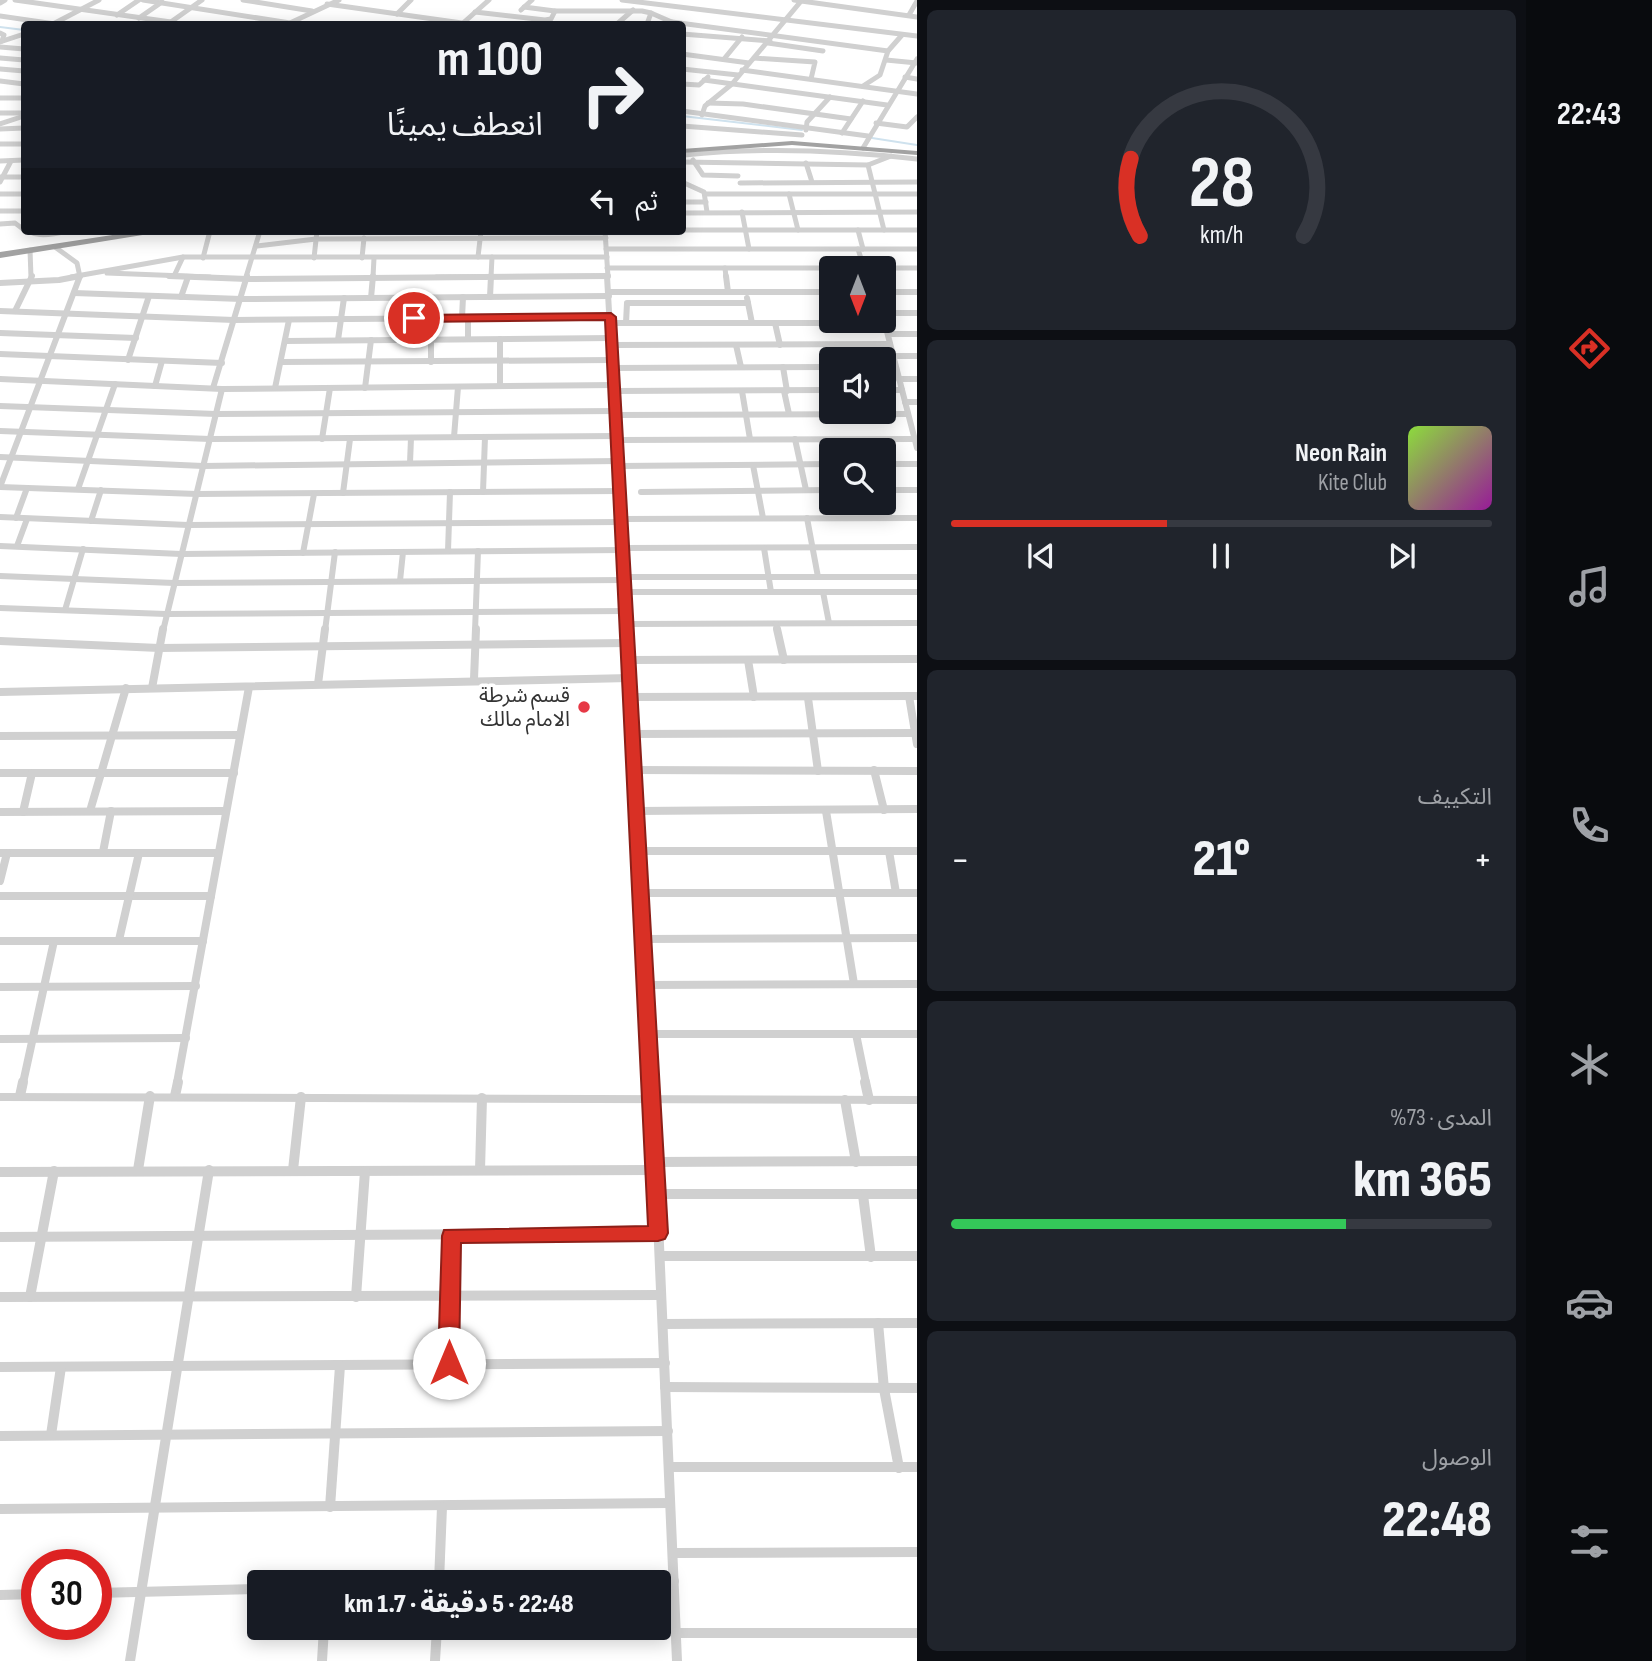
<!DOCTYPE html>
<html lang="ar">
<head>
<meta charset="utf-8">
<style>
  :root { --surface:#171b24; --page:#20242c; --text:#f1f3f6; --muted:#9ea1a6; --line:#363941; --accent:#d93025 }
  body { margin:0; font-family:"Sofia Sans Condensed","Noto Sans Arabic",sans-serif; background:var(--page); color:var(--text); direction:rtl; height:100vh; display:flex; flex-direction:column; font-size:26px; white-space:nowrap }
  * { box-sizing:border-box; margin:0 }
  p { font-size:23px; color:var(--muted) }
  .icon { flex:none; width:38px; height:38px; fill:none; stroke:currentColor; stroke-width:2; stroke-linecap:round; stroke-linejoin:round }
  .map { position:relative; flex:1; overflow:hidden; direction:ltr }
  .details { display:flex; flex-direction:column; gap:10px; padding:10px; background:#0d0f14; width:609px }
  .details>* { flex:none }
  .guide { position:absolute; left:21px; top:21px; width:665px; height:214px; border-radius:7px; box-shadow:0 4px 18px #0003; direction:rtl; background:#171b24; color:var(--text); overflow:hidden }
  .needle { width:46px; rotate:180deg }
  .buttons { position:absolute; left:819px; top:256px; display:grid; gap:14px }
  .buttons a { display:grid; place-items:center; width:77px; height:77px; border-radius:7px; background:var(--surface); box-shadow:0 4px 18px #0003; font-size:35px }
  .speed { position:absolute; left:21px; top:1549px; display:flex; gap:14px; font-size:35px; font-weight:700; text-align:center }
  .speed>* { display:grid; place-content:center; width:91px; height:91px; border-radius:50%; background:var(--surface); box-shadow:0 4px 18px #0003; line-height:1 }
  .speed .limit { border:10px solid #d22; background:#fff; color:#111 }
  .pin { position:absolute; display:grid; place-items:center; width:60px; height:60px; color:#fff; margin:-30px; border:4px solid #fff; border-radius:50%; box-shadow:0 2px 7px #0007 }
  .me { position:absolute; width:77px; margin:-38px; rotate:0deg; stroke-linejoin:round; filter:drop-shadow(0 0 5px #0008) }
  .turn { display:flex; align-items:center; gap:24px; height:147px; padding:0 28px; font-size:32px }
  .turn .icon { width:91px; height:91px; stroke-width:2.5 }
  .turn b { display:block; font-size:49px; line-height:60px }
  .then { display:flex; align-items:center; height:66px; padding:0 28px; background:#0003; gap:14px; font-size:26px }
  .big { font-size:52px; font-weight:800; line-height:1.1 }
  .details .card { flex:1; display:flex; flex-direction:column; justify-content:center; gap:10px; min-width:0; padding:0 24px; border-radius:10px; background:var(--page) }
  .details .dial { align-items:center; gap:0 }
  .dial svg { height:182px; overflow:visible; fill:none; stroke:var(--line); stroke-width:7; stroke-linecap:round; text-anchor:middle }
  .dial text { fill:var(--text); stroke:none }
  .song { display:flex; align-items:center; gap:21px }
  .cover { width:84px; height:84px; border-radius:10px; background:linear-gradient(135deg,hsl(90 70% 55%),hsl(300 70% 35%)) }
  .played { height:7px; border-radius:4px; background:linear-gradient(90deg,var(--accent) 40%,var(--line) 40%) }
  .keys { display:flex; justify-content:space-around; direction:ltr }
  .heat { display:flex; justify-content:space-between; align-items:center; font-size:38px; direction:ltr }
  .charge { height:10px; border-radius:5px; background:linear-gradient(90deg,#34c759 73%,var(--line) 0) }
  .trip { position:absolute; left:247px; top:1570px; width:424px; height:70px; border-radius:7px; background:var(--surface); box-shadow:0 4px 18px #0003; font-weight:800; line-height:70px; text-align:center; direction:rtl }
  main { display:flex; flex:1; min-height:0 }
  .tab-bar { display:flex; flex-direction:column; width:126px; justify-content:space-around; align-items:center; background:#090b0e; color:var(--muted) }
  .tab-bar .icon { width:49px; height:49px }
  .tab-bar .on { color:var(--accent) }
  .tab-bar b { font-size:32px; color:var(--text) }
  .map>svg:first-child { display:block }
</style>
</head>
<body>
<main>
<nav class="tab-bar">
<b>22:43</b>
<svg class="icon on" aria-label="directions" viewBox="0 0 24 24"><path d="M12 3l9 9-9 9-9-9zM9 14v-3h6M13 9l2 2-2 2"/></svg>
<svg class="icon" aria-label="music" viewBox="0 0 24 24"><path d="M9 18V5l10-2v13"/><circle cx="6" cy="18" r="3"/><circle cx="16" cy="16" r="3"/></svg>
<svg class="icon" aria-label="phone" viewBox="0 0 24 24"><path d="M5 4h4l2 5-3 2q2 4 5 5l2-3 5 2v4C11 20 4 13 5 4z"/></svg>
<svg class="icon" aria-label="climate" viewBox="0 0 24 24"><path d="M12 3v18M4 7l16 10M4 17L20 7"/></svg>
<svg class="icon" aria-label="car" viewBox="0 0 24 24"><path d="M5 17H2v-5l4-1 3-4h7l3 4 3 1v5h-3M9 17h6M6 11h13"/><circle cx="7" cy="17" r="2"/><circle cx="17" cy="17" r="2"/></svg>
<svg class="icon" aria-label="filters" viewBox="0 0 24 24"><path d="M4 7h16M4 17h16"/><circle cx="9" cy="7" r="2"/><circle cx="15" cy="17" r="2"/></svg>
</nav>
<section class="details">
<div class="card dial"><svg viewBox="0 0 100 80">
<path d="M14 69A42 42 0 1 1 86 69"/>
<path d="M14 69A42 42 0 0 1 10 35" stroke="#d93025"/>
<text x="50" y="56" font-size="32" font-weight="700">28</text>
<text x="50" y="72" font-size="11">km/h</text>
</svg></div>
<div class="card">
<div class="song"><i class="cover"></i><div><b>Neon Rain</b><p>Kite Club</p></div></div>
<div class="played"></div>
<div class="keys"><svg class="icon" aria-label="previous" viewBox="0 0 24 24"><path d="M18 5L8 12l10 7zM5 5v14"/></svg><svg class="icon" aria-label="pause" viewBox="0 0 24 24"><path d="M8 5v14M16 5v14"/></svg><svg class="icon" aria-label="next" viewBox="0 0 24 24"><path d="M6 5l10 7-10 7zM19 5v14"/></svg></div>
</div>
<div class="card"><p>التكييف</p>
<div class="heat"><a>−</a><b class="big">21°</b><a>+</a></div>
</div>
<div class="card"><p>المدى · 73%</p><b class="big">365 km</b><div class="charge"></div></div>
<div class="card"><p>الوصول</p><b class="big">22:48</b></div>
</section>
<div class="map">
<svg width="917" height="1661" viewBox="0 0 917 1661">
  <rect width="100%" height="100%" fill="#fff"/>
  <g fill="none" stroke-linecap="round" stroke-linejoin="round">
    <g stroke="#cfe2ee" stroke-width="2">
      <path d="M0,27l24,3"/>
      <path d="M682,116l120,14"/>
      <path d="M872,138l45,7"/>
    </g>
    <g stroke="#d0d0d0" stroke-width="5">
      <path d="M15,0l156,22"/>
      <path d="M143,0l147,23"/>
      <path d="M243,0l69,11"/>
      <path d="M622,0l295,36"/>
      <path d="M794,0l123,17"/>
      <path d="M0,3l5,-3"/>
      <path d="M327,4l142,20"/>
      <path d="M524,7l31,4h87l9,2 -4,11"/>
      <path d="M521,10l11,-10"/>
      <path d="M475,12l70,8 6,-1 4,-8"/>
      <path d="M651,13l23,10"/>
      <path d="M397,14l14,-14"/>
      <path d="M117,15l22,-15"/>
      <path d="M909,15l8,-14"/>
      <path d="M0,16l55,8"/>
      <path d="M139,18l23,-16"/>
      <path d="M672,22l216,29"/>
      <path d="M53,24l46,-24"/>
      <path d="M168,24l34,-24"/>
      <path d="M296,24l-6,-1 49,-23"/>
      <path d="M462,24l27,-24"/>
      <path d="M617,24l16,-14"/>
      <path d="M0,33l4,2 -2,6"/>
      <path d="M682,34l88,7"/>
      <path d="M0,42l24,-8"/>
      <path d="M768,43l55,8"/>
      <path d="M0,47l24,2"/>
      <path d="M682,54l67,9"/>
      <path d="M0,58l24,2"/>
      <path d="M754,58l61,4 -4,17"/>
      <path d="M724,59l18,-22"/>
      <path d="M886,60l31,3"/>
      <path d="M0,69l24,2"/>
      <path d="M682,69l56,6"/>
      <path d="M742,70l175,24"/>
      <path d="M905,77l12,2"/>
      <path d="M704,80l183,25"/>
      <path d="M0,81l24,3"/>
      <path d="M682,84l17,1 9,-8"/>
      <path d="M863,86l17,-11 8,-24 14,-16"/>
      <path d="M0,98h24"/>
      <path d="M708,103l35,1 108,15"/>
      <path d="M682,111l186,25"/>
      <path d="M0,113h24"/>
      <path d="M702,115l3,-9 27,-22 70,-84"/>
      <path d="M876,123l31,4 10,-10"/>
      <path d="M0,124l24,-8"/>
      <path d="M682,126l120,9"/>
      <path d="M0,129l24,-1"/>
      <path d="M806,130l1,-8 23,-25"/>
      <path d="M842,133l21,-32"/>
      <path d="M0,144h24"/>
      <path d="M863,148l54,-89"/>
      <path d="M684,155c78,-8 155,-5 233,4"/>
      <path d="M693,160l10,15 35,1"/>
      <path d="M0,161l24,-1"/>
      <path d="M682,162l186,3"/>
      <path d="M806,163l6,19"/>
      <path d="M0,177h24"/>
      <path d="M0,182l11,-21"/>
      <path d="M682,182l22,10 3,20"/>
      <path d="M740,183l177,-1"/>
      <path d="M0,194h24"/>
      <path d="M706,194h211"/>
      <path d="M789,194l9,36"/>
      <path d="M682,202h24"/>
      <path d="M0,211h24"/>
      <path d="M742,212l7,37"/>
      <path d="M682,213l235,-1"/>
      <path d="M0,224l15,-1c17,15 32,13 53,8"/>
      <path d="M682,230h235"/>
      <path d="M858,230l5,19"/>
      <path d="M884,230l-16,-65 23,-9"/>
      <path d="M605,231l3,46"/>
      <path d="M257,246l59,-7 290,-1"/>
      <path d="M55,247l22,16 3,14"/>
      <path d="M606,249h311"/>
      <path d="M858,249l6,19"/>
      <path d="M30,250l1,27"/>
      <path d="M478,257l3,-26"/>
      <path d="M203,258l7,-27"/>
      <path d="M314,258l3,-27"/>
      <path d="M362,258l2,-20"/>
      <path d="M607,268h224"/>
      <path d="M725,268l1,9"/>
      <path d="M884,268h33"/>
      <path d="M107,273l103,4"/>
      <path d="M174,276l9,-19"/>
      <path d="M71,277l112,-20h424"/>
      <path d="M246,277l14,-46"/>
      <path d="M373,277l1,-19"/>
      <path d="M436,277l172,-1"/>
      <path d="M491,277l1,-20"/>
    </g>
    <g stroke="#d0d0d0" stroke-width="6">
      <path d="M169,276l78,3 361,-3"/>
      <path d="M607,276l20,355"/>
      <path d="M726,276l2,16"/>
      <path d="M0,283l59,-3 21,-4"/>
      <path d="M609,292h222"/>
      <path d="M884,292h33"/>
      <path d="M74,293l167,6 368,-3"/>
      <path d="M181,297l7,-20"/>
      <path d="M490,297l1,-21"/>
      <path d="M371,298l2,-22"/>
      <path d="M747,298l5,25"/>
      <path d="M0,311l234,9 377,-3"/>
      <path d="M15,311l17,-35"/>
      <path d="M884,313h33"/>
      <path d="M462,318l1,-21"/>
      <path d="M468,318v21"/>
      <path d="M884,320l33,128"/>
      <path d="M611,323h274"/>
      <path d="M626,323l1,-20h121"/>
      <path d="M775,323l5,22"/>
      <path d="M0,333l136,5"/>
      <path d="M888,334h29"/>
      <path d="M431,339v23"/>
      <path d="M500,339v47"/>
      <path d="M338,340l6,-42"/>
      <path d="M285,341l327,-3"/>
      <path d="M612,345l278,-1"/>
      <path d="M736,345l5,22"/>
      <path d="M0,354l222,9"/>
      <path d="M892,356h25"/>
      <path d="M128,360l21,-64"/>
      <path d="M281,362l333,-2"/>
      <path d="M783,367l4,24"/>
      <path d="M884,367h11"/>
      <path d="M614,368l217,-1"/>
      <path d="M0,379l222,10 393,-4"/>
      <path d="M899,379h18"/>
      <path d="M155,386l7,-25"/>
      <path d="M213,388l34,-112"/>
      <path d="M275,388l14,-68"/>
      <path d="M365,388l6,-48"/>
      <path d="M884,390h18"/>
      <path d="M615,391l216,-1"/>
      <path d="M742,391l8,48"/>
      <path d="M784,391l5,23"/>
      <path d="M905,402h12"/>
      <path d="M0,406l216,8 400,-3"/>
      <path d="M616,415l292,-1"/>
      <path d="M0,431l210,8 407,-3"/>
      <path d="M454,437l4,-50"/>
      <path d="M322,439l8,-51"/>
      <path d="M795,439l11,51"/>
      <path d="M618,440l297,-1"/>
      <path d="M0,457l203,9 416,-5"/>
      <path d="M410,463l1,-25"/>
      <path d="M884,464h33"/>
      <path d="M753,465l10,53"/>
      <path d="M619,466l212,-2"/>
      <path d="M0,487l197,7 423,-3"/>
      <path d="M0,487l80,-211"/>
      <path d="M78,489l37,-105"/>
      <path d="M884,490h33"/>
      <path d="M483,492l2,-55"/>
      <path d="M641,492l190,-2"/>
      <path d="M343,493l7,-54"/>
      <path d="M0,517l188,8 434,-3"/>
      <path d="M16,518l11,-30"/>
      <path d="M807,518l11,59"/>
      <path d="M622,519l295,-1"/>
      <path d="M91,521l10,-31"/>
      <path d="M0,546l181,8 443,-4"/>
      <path d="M17,546l10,-27"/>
      <path d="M624,548l293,-1"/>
      <path d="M764,548l7,44"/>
      <path d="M448,551l2,-59"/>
      <path d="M303,553l11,-59"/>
      <path d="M0,576l174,7 452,-3"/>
      <path d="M626,577h291"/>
      <path d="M400,581l3,-29"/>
      <path d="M627,592h290"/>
      <path d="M823,592l6,31"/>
      <path d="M0,608l166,6 462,-3"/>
      <path d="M65,610l18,-61"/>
      <path d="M629,624l288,-1"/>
      <path d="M776,624l2,7"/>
      <path d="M163,631l59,-242"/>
      <path d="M325,631l10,-79"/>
      <path d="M475,631l3,-80"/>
    </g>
    <g stroke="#d0d0d0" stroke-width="8">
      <path d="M627,629l25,454"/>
      <path d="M777,629l7,31"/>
      <path d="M0,641l159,7 470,-5"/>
      <path d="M629,660l288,-1"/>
      <path d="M748,660l6,37"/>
      <path d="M474,679l2,-50"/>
      <path d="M318,684l7,-55"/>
      <path d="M152,688l11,-59"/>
      <path d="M0,692l630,-14"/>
      <path d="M909,696l8,48"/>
      <path d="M631,697l286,-1"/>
      <path d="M808,698l10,73"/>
      <path d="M632,734l283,-1"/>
      <path d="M0,736l240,-1"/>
      <path d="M635,770l282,1"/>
      <path d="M874,770l10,40"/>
      <path d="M0,773h234"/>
      <path d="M90,811l36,-123"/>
      <path d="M637,811l280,-2"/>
      <path d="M826,811l28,173"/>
      <path d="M0,812l226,-1"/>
      <path d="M23,812l9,-39"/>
      <path d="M638,851h279"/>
      <path d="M889,851l7,42"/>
      <path d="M103,852l8,-41"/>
      <path d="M0,853h218"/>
      <path d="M0,881l7,-28"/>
      <path d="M640,893h277"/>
      <path d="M0,896h211"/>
      <path d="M643,939l274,-1"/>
      <path d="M119,940l20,-87"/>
      <path d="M0,941h203"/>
      <path d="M645,985l272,-1"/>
      <path d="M0,987l196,-1"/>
      <path d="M647,1034h270"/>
      <path d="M856,1034l10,49"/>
      <path d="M0,1039l186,-1"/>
      <path d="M23,1083l31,-142"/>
      <path d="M177,1083l72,-396"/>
    </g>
    <g stroke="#d0d0d0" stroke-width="10">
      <path d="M652,1082l25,579"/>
      <path d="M865,1082l4,18"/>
      <path d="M20,1096l3,-14"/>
      <path d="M175,1096l3,-14"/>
      <path d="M845,1100l11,62"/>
      <path d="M654,1162l263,-1"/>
      <path d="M138,1170l12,-74"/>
      <path d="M293,1170l8,-73"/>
      <path d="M480,1170l2,-72"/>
      <path d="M0,1172l655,-2"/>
      <path d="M657,1194h260"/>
      <path d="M863,1195l8,62"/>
      <path d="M0,1237l658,-4"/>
      <path d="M660,1256h257"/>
      <path d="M0,1297l661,-2"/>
      <path d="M30,1297l24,-126"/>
      <path d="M356,1297l9,-126"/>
      <path d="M878,1323l6,66 15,79"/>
      <path d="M663,1324l254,-1"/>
      <path d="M449,1363l2,-127"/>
      <path d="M0,1367l665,-4"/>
      <path d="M665,1387l252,1"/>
      <path d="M51,1435l10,-68"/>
      <path d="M0,1436l668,-5"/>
      <path d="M669,1467h248"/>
      <path d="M330,1507l10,-141"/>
      <path d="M0,1509l670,-6"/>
      <path d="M673,1553l244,-1"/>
      <path d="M439,1582l3,-75"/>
      <path d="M625,1582l49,-1"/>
      <path d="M96,1593l163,-4"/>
      <path d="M0,1595l37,-1"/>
      <path d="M677,1633h240"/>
      <path d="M130,1661l79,-491"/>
      <path d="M322,1661l2,-33"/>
      <path d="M435,1661l2,-33"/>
    </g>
    <path fill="#d0d0d0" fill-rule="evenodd" d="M0,1093l917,3v8l-917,-3z"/>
    <g fill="#a2a2a2" fill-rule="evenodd">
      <path d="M792,141l125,10v4l-125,-10 -110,8v-4z"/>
      <path d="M139,231h20l-4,2 -155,25v-6z"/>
    </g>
  </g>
  <path fill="#d93025" stroke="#8d1f18" stroke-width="2" d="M611,313l5,4 52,916 -3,6 -7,2 -197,2 -2,120 -3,6 -7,3 -8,-3 -3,-6 4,-127 2,-6 204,-4 -43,-906 -191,2 -5,-4 5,-3z"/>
  <circle fill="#e63946" stroke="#fff" stroke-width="2.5" cx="584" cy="707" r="7"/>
  <g text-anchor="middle" stroke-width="7" stroke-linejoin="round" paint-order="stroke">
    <g font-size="21" fill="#333" stroke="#fff" text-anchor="end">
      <text x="570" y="702">قسم شرطة<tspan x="570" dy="24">الامام مالك</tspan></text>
    </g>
  </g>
</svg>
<div class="buttons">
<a><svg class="needle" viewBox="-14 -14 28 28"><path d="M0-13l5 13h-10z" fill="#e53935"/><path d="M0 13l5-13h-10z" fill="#9ea1a6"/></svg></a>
<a><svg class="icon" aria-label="sound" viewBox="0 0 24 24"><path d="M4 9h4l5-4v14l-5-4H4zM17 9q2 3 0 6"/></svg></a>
<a><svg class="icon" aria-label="search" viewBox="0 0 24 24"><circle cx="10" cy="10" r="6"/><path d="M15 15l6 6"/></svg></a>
</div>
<div class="speed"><div class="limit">30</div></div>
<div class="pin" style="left:414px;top:318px;background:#d93025"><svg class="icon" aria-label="arrive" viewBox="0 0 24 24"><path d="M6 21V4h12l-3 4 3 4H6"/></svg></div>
<svg class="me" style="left:449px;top:1363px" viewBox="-20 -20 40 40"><circle r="19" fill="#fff"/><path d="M0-13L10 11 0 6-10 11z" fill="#d93025"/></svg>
<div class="trip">22:48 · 5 دقيقة · 1.7 km</div>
<div class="guide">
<div class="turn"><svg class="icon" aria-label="right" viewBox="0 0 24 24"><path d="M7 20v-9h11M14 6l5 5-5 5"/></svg><div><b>100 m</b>انعطف يمينًا</div></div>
<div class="then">ثم<svg class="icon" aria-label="left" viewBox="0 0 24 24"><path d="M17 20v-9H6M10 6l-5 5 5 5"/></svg></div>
</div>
</div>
</main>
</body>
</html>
